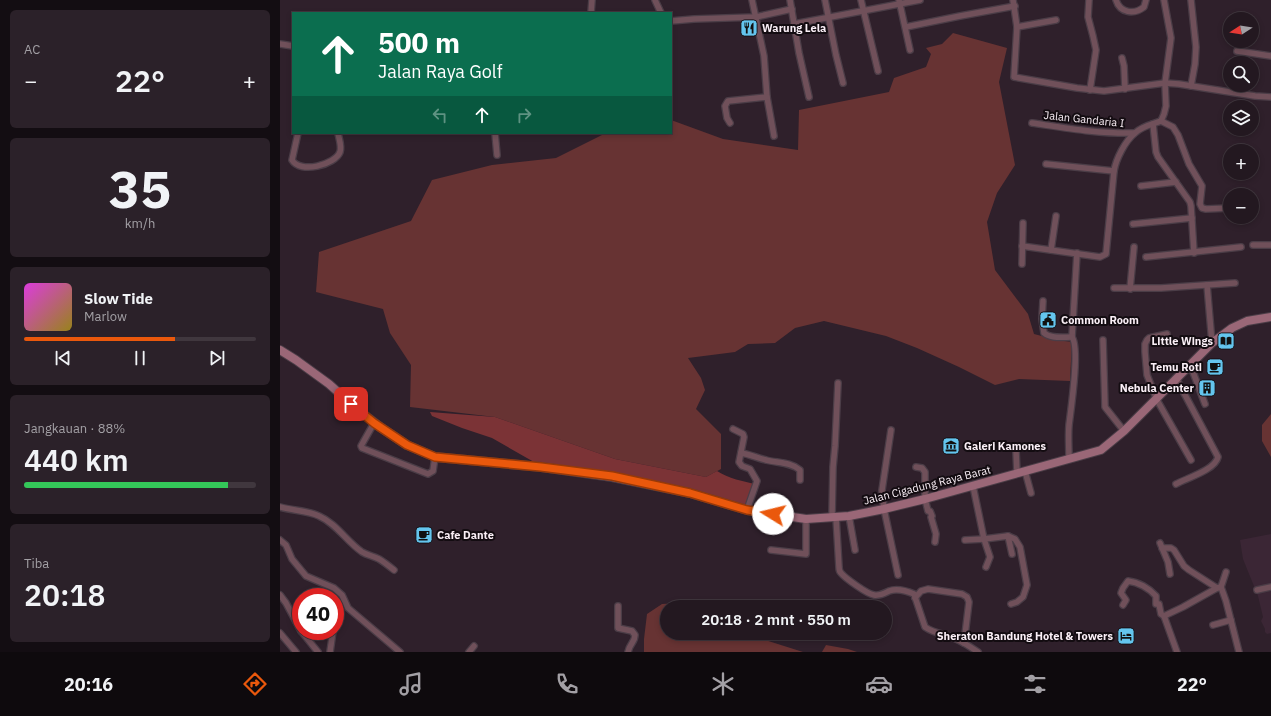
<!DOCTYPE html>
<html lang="id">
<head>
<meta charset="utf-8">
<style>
  :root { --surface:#231820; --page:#2b2129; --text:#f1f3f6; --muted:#a3a0a5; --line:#40373e; --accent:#ea580c }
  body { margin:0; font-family:"IBM Plex Sans",sans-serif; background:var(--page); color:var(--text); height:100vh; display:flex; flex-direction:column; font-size:15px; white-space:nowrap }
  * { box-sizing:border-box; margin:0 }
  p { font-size:13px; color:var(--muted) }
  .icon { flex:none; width:22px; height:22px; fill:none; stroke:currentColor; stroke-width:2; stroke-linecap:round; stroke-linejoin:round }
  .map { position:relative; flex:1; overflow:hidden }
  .details { display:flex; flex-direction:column; gap:10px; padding:10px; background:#130d12; width:280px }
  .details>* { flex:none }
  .top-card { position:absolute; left:12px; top:12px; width:380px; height:122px; border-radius:0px; box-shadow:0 2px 6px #0003,0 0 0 1px var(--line); background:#0b6e4f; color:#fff; overflow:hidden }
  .needle { width:26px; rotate:258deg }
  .tools { position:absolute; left:943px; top:12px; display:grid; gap:8px }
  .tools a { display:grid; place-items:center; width:36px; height:36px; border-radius:50%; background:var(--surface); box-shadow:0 2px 6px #0003,0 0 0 1px var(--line); font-size:20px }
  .speed { position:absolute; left:12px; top:588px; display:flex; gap:8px; font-size:20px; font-weight:700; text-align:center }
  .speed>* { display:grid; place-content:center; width:52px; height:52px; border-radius:50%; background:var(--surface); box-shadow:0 2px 6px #0003,0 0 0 1px var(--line); line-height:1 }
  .speed .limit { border:6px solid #d22; background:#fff; color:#111 }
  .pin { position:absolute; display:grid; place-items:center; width:34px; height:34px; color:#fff; margin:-17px; border-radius:8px; box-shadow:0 2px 6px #0006 }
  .me { position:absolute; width:44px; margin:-22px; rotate:279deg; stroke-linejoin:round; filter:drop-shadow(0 0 3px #0008) }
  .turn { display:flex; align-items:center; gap:14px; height:84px; padding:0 20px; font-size:18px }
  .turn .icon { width:52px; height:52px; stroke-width:2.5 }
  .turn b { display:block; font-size:28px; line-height:34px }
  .lanes { display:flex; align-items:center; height:38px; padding:0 20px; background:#0003; justify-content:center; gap:20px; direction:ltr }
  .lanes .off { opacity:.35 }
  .big { font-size:30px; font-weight:600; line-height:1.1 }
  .details .card { flex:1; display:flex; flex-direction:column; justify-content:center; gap:6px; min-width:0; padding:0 14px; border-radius:6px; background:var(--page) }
  .details .dial { align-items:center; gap:0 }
  .dial b { font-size:52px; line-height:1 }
  .song { display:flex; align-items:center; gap:12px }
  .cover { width:48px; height:48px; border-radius:6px; background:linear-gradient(135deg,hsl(300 70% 55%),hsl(50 70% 35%)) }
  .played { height:4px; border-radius:2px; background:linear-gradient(90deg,var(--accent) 65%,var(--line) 65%) }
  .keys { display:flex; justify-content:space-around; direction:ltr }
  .heat { display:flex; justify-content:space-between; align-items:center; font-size:22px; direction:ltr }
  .charge { height:6px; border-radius:3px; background:linear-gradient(90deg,#34c759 88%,var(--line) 0) }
  .trip { position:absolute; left:380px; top:600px; width:232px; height:40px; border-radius:20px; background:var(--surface); box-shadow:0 2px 6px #0003,0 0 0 1px var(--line); font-weight:600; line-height:40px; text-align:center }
  .tabs { display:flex; height:64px; justify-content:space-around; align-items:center; background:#0e0a0d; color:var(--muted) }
  .tabs .icon { width:28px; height:28px }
  .tabs .active { color:var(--accent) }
  .tabs b { font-size:18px; color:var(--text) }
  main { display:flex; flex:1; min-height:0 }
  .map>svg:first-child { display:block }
</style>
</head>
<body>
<main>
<section class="details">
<div class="card"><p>AC</p>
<div class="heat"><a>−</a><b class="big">22°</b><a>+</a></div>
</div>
<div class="card dial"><b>35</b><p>km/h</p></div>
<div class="card">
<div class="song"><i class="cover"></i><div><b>Slow Tide</b><p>Marlow</p></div></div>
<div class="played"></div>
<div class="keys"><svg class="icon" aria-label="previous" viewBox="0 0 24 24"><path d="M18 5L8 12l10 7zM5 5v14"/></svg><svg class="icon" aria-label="pause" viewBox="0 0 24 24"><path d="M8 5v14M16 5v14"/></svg><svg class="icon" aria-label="next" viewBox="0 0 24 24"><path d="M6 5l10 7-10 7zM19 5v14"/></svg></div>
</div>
<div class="card"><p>Jangkauan · 88%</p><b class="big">440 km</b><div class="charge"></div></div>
<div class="card"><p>Tiba</p><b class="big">20:18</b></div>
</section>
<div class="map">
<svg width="991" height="652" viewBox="0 0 991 652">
  <rect width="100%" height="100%" fill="#2f202b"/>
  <path fill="#3b2635" d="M991,534v99l-4,1 -2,-2v-3l-4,-8 2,-4 -5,-21 -15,-37 -3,-19z"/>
  <g fill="#673333">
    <path d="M673,33l54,15 -8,34 16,83 -18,28 -10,29 8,48 33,44 6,20 23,6 15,2 -2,39 -51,-2 -24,6 -36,-18 -42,-19 -31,-12 -62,-15 -29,7 -20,15 -27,1 -13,8 -47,6 13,20 4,12 -9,19 25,25v35l-15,8 -91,-18 -120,-42 -85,-10 1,-42 -21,-32 -7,-24 -67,-17 3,-40 92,-31 21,-41 60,-15 64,-7 50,-25h65v-13l52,19 75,11 1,-40 90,-18 5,-14 32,-11 5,-13 -5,-6 16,-4z"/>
    <path d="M991,414v43l-9,-16v-16z"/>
    <path d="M399,603l45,3 2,1h-59v26h83l3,3 50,16h-159v-13l3,-25 15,-10z"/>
    <path d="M546,645l22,4 9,3h-35z"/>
  </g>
  <path fill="#7b3336" d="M150,412l65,5 120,42 91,18 11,-6c11,7 27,11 39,13l-9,26 -58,-16 -148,-28 -49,-28 -30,-10 -30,-12z"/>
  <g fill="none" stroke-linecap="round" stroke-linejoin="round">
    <g stroke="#4b3d47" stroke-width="8">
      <g id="street">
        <path d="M375,0l6,13"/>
        <path d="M472,0l12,56 3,41 7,39"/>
        <path d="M510,0l9,53 10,44"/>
        <path d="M545,0l11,55 7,28"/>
        <path d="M581,0l17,71"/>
        <path d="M619,0l11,50"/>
        <path d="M733,0l4,27 -3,50 63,11 27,3 61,-8 14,1 76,12 16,1"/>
        <path d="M809,0l-1,17 5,19 3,14 -6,40"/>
        <path d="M836,0c4,13 18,15 28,7l2,-7"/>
        <path d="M911,0l5,47 -1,17 -4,22"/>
        <path d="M311,13l1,-13"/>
        <path d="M391,21l23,-2 62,-2 36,-8"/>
        <path d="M514,24l126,-24"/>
        <path d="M626,27l54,-11 55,-10"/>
        <path d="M737,27l39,-7"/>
        <path d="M0,44l13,2"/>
        <path d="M957,51l34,5"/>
        <path d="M842,58l2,8 1,23"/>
        <path d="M881,121l12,6 5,8 11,29 13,22 -2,18 2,4 4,1 24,-1"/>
        <path d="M450,123l-3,-5 -2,-12 3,-5 39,-4"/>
        <path d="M752,123c34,5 68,11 102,10"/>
        <path d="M873,124l3,28 2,5 32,45 1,4 3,47"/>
        <path d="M18,133l-6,27c8,14 43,5 48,-8 2,-6 -1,-13 -2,-19"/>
        <path d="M215,133l2,22"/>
        <path d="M766,164l68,7"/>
        <path d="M861,186l35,-4"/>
        <path d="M853,224l59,-6"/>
        <path d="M973,245h18"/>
        <path d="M742,246l78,11 6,-3 8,-83c2,-12 11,-30 21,-38 7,-7 18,-9 26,-12l3,-7 2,-8 -1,-23 6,-45 -7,-38"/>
        <path d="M771,250l5,-34"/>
        <path d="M866,257l95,-10"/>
        <path d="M742,264l1,-41"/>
        <path d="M927,285l5,58"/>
        <path d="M834,288h47l74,-5"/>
        <path d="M850,289l4,-42"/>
        <path d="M763,301l-1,18 2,14c7,6 19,4 28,4"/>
        <path d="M887,334l-18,4 -2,2 -2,4v8l2,23 10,25 34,60"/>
        <path d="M792,337l5,-84"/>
        <path d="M823,340l2,67 19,24"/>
        <path d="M910,364l15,40"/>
        <path d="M896,378l42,79c-3,13 -31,21 -42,27"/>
        <path d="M94,423l-13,23 1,2 66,26 5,-3 2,-14"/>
        <path d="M453,429l10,5 1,3 -5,25 3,4 8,3 7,12 -10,29"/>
        <path d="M611,430l-9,60 2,19 14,66"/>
        <path d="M736,451l1,22"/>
        <path d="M461,453c8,1 16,5 25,7 11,3 25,2 34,10v10"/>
        <path d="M789,459c0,-11 -1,-22 0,-34 2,-16 11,-77 3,-88"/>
        <path d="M636,467l6,1 3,4v27l3,12h2l2,5 -1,1 5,17 -1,8"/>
        <path d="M745,471l6,22"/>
        <path d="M0,507c13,4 27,3 39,9 18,8 27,25 43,36 5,3 11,4 17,7 5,3 10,7 15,11"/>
        <path d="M569,516l6,34"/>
        <path d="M552,517l1,-50 2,-21 3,-63"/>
        <path d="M556,517l3,50c0,2 0,4 2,6 4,5 26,21 33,22 6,1 11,-2 15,-4 8,-3 18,0 25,3l11,33c7,5 13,6 21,8 12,4 22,10 32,17"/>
        <path d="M728,536l4,18"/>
        <path d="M0,540l6,5 6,14 14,17 28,12 8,7 6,13 52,44"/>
        <path d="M685,540l19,-1 -11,-53"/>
        <path d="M880,543l8,19 2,12"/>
        <path d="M882,548h9l3,2 10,16 5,4 28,18"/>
        <path d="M491,550l35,4v-35"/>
        <path d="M706,567l4,-10 -6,-18 24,-3 7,3 5,8 7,38 -4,12 -6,5 -6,2"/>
        <path d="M941,587l5,14 13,51"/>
        <path d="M941,587l5,-15"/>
        <path d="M977,590l14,-3"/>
        <path d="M0,595l6,8 15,28"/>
        <path d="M635,598l6,-7 7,-2 34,5 5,3 2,5 -5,41"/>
        <path d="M843,605l3,-5 -5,-7 2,-5 5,-7c10,1 21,7 28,15v8h3l2,10 3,2 19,-9 34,-19 4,-1"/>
        <path d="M338,606v22l14,3 3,4c0,7 -5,8 -7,17"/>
        <path d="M884,616l13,36"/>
        <path d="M933,625l18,-5"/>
        <path d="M21,631l17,21"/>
        <path d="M0,633l16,19"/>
        <path d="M50,652l3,-21"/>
        <path d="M189,652l5,-6"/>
      </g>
    </g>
    <g stroke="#4b3d47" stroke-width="10">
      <path id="secondary" d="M0,350l16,10 33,24 29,26 22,17 27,18 28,12 106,10 71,10 78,16 57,17 39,6 20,3 43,-3 35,-7 41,-10 176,-49 23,-19 88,-88 20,-15 15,-7 24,-4"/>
    </g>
    <use href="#street" stroke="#70505a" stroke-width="5.5"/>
    <use href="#secondary" stroke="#9a6777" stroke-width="8"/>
  </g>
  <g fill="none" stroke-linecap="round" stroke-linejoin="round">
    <g stroke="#983908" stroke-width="10">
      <path id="route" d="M71,404l23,19 33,22 28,12 106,10 71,9 78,17 57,17 26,4"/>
    </g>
    <use href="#route" stroke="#ea580c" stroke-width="7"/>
  </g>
  <defs>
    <g id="restaurant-square" transform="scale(0.9)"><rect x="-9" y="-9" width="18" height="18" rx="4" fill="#64c5ee" stroke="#130c11"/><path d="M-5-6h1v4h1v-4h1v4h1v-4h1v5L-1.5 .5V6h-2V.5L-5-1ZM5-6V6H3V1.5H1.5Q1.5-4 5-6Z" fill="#111"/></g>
    <g id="civic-square" transform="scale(0.9)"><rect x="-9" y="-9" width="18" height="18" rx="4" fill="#64c5ee" stroke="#130c11"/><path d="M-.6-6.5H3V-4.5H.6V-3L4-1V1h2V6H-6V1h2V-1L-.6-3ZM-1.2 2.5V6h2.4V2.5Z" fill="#111"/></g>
    <g id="library-square" transform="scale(0.9)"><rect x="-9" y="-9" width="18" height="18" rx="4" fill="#64c5ee" stroke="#130c11"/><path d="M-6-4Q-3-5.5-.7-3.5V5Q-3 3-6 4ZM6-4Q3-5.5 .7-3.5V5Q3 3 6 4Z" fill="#111"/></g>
    <g id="cafe-square" transform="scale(0.9)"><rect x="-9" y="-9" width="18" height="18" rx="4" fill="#64c5ee" stroke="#130c11"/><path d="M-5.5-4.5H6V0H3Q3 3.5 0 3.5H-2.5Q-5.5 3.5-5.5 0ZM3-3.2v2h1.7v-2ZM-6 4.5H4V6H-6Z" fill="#111"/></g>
    <g id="building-square" transform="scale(0.9)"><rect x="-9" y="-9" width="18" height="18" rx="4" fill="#64c5ee" stroke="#130c11"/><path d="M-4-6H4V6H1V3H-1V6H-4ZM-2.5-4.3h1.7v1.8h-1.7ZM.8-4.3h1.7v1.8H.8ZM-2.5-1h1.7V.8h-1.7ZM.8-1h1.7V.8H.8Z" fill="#111"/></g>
    <g id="museum-square" transform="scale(0.9)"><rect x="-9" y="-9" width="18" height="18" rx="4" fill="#64c5ee" stroke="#130c11"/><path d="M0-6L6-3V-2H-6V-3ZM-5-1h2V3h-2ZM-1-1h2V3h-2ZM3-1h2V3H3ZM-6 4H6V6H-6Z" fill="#111"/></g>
    <g id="hotel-square" transform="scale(0.9)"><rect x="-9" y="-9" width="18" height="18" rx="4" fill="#64c5ee" stroke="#130c11"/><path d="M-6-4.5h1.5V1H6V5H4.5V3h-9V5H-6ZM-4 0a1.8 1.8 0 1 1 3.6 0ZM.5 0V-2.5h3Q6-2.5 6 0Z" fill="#111"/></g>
  </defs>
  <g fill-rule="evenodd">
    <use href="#restaurant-square" x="469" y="28"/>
    <use href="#civic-square" x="768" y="320"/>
    <use href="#library-square" x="946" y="341"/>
    <use href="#cafe-square" x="935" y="367"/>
    <use href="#building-square" x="927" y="388"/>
    <use href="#museum-square" x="671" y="446"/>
    <use href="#cafe-square" x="144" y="535"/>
    <use href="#hotel-square" x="846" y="636"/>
  </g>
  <g text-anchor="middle" stroke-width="4" stroke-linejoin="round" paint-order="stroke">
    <g font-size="11" font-weight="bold" fill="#faeff6" stroke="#130c11" text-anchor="start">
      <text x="482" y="32">Warung Lela</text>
      <text x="781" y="324">Common Room</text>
      <text x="933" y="345" text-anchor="end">Little Wings</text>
      <text x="922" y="371" text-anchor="end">Temu Roti</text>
      <text x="914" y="392" text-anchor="end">Nebula Center</text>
      <text x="684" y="450">Galeri Kamones</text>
      <text x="157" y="539">Cafe Dante</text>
      <text x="833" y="640" text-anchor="end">Sheraton Bandung Hotel &amp; Towers</text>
    </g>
    <g font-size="11" fill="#faeff6" stroke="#130c11">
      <text transform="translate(804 119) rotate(6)" y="4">Jalan Gandaria I</text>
      <text transform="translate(647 485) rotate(-14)" y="4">Jalan Cigadung Raya Barat</text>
    </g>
  </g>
</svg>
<div class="tools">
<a><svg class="needle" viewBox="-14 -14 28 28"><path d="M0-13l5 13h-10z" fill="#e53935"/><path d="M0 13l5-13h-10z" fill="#a3a0a5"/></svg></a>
<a><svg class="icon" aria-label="search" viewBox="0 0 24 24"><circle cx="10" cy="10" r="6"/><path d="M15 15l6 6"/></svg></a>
<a><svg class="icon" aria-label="layers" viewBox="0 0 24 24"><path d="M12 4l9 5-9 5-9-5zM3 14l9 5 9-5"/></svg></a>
<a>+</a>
<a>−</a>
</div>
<div class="speed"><div class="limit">40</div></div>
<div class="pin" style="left:71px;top:404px;background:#d93025"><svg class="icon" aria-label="arrive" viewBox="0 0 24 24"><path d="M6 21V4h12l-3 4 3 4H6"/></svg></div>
<svg class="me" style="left:493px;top:514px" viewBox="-20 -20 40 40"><circle r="19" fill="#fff"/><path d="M0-13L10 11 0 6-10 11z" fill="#ea580c"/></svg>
<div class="trip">20:18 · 2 mnt · 550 m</div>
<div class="top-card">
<div class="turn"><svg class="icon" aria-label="ahead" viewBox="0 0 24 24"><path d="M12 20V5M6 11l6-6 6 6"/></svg><div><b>500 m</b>Jalan Raya Golf</div></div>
<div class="lanes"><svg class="icon off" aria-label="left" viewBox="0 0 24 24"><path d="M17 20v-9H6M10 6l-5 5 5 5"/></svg><svg class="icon" aria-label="ahead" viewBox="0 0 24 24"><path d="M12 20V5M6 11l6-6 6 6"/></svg><svg class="icon off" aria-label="right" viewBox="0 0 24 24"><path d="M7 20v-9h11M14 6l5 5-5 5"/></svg></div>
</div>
</div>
</main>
<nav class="tabs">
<b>20:16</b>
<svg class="icon active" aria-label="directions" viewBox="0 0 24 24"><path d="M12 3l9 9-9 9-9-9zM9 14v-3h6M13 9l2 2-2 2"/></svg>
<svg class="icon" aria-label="music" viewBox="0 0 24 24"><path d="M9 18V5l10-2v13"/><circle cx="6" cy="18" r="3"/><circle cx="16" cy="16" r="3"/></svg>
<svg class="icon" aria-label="phone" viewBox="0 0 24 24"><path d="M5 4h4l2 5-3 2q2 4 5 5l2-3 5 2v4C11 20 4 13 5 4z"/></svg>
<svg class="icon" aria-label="climate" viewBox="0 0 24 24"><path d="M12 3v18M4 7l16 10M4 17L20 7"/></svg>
<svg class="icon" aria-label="car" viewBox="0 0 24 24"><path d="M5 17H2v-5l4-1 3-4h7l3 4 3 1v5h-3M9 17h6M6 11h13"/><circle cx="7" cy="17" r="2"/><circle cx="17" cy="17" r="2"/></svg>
<svg class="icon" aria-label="filters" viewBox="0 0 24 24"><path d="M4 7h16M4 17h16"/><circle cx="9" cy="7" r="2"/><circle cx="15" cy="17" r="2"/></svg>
<b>22°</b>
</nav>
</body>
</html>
